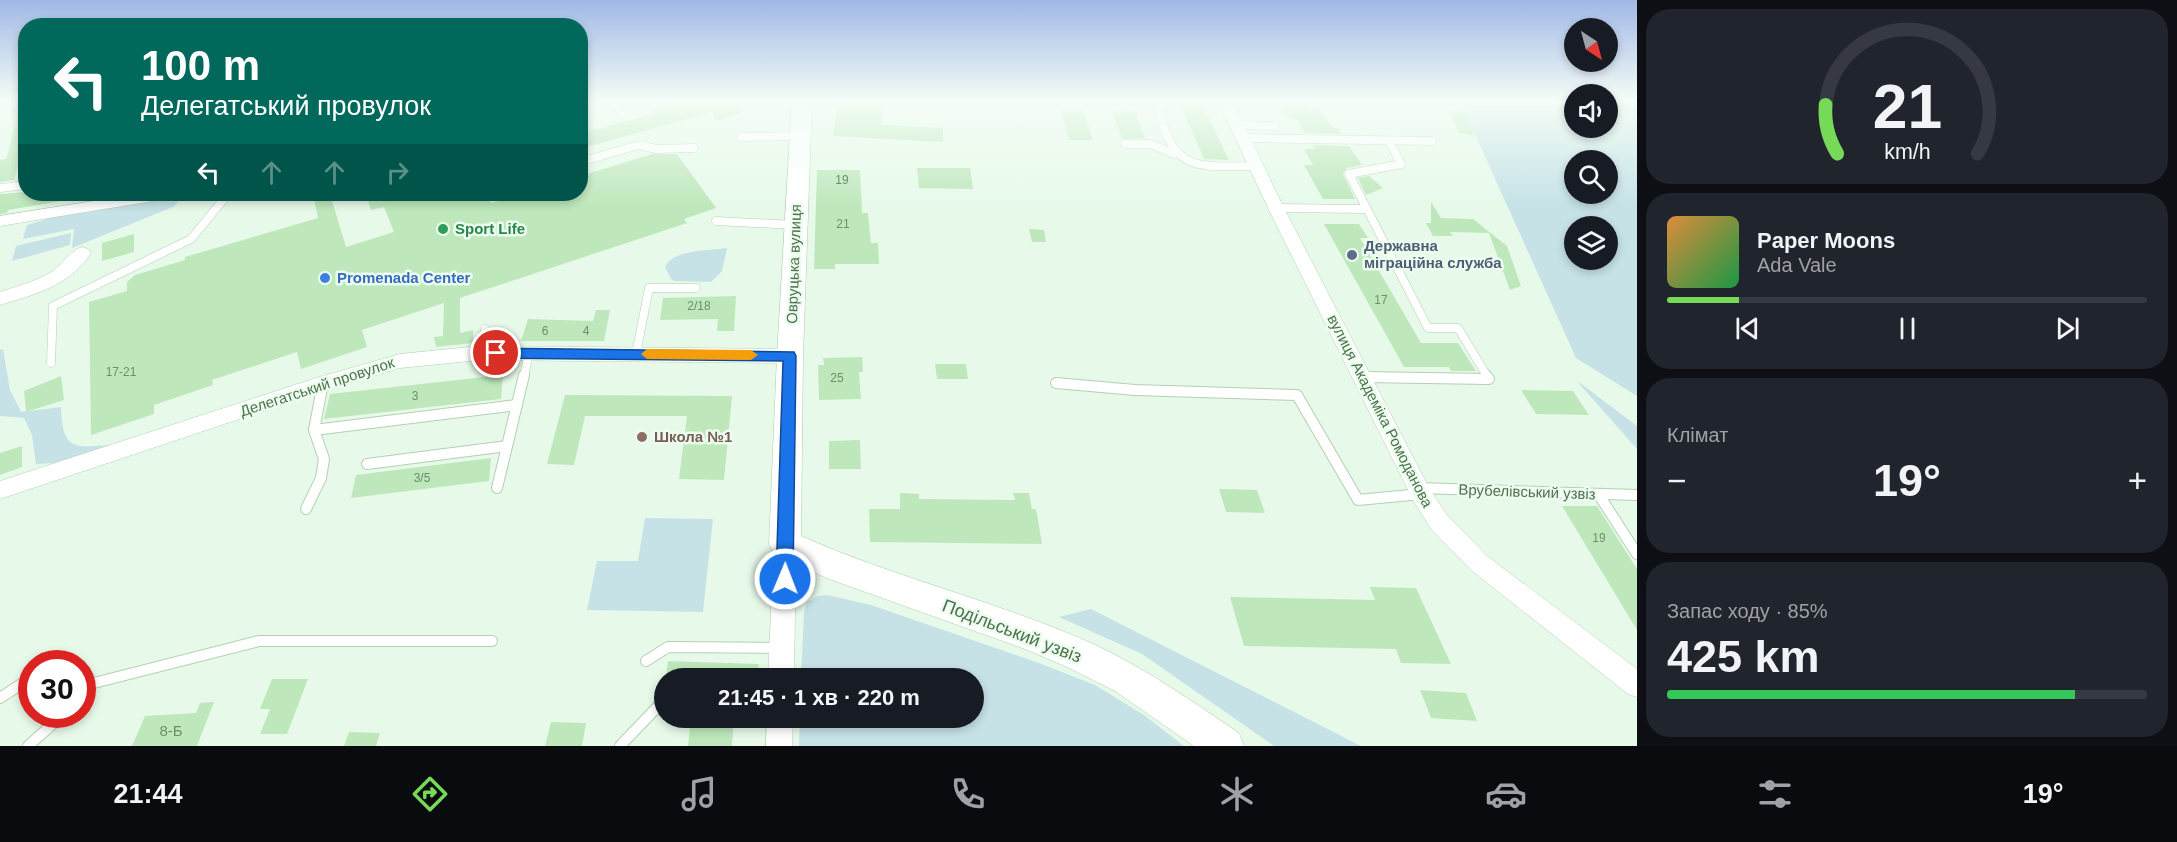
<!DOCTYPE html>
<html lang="uk">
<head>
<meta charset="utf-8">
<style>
  :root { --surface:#171b24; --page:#20242c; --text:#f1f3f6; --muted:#9ea1a6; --line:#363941; --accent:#76d957 }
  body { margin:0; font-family:Helvetica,sans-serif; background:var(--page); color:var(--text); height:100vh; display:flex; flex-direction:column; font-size:22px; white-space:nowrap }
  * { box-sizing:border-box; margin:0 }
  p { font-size:20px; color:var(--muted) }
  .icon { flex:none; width:33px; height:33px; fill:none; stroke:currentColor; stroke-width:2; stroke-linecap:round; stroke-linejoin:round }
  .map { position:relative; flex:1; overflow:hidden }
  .side { display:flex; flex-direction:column; gap:9px; padding:9px; background:#0d0f14; width:540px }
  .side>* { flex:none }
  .hud { position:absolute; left:18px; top:18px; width:570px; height:183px; border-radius:24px; box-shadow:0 3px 9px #0003; background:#00695c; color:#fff; overflow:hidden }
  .needle { width:39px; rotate:144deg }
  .buttons { position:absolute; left:1564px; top:18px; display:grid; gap:12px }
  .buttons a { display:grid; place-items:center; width:54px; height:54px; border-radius:50%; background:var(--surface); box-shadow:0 3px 9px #0003; font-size:30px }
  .speed { position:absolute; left:18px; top:650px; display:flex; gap:12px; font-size:30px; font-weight:700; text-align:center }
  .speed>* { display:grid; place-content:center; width:78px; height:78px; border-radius:50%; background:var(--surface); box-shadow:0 3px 9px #0003; line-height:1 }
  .speed .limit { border:9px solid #d22; background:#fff; color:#111 }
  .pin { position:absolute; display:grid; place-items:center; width:51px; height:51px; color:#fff; margin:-26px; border:3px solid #fff; border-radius:50%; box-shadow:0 2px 6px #0007 }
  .me { position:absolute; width:66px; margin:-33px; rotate:1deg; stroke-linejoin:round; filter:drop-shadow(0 0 4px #0008) }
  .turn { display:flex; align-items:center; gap:21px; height:126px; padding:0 24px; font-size:27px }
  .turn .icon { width:78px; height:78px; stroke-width:2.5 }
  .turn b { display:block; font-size:42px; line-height:51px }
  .lanes { display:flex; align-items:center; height:57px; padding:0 24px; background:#0003; justify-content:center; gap:30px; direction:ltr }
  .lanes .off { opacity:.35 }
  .big { font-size:45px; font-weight:600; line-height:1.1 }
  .side .widget { flex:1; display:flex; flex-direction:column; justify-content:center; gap:9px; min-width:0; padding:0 21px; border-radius:24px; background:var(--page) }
  .side .dial { align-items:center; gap:0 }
  .dial svg { height:156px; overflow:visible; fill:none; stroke:var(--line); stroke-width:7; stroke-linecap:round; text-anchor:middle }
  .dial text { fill:var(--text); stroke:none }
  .song { display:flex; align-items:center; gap:18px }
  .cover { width:72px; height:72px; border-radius:9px; background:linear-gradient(135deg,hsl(30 70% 55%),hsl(140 70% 35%)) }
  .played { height:6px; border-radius:3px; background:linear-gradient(90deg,var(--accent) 15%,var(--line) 15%) }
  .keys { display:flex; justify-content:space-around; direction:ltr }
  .heat { display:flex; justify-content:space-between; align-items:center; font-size:33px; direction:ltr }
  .charge { height:9px; border-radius:4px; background:linear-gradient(90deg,#34c759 85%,var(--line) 0) }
  .trip { position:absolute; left:654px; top:668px; width:330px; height:60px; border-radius:30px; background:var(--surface); box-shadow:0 3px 9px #0003; font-weight:600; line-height:60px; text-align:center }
  .tabs { display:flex; height:96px; justify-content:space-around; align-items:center; background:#090b0e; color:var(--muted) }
  .tabs .icon { width:42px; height:42px }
  .tabs .active { color:var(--accent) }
  .tabs b { font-size:27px; color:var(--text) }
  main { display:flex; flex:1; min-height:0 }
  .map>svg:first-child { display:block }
</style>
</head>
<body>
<main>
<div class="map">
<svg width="1637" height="746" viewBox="0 0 1637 746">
  <rect width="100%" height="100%" fill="#e7faea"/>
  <g fill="#c6e2e7" fill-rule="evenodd">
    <path d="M1460,101h115v27h33v-27l29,1v294l-61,-38zM1575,160h33v34h-33zM1575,226h33v34h-33z"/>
    <path d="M175,196l3,6 -5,5 -101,41 2,-19 -51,10 4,-14 26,-8z"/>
    <path d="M71,233l-1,12 -58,16 4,-15z"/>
    <path d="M727,248l-5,23 -11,11 -36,-1 -4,-2 -6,-12c8,-18 44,-16 62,-19z"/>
    <path d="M3,349l7,41 11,22 40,-5c1,50 19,38 57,38l-59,18 -23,1 -4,-29 -8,-17 -24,-2v-66z"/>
    <path d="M1576,380l61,46v23z"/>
    <path d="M645,518l68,1 -10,93 -116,-2 10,-49h41z"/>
    <path d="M827,595l44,10 168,58 56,22 49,30 40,31h-385l1,-29h174v-39h-173l3,-66 3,-10 11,-6z"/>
    <path d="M1091,609l270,137h-87l-132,-92 -83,-37z"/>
  </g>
  <g fill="#bee8bc">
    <path d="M12,101h14v62l-8,1 -4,16 -14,2v-22l6,-1 12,-44 -6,1z"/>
    <path d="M662,101h87l-9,13 -25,7 -2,-9 -133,37v-15l72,-20z"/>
    <path d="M838,101h46l-3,24 62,3v14l-110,-6z"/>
    <path d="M1180,104h22l27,56 -25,-1z"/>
    <path d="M1280,104h25l5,4 10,1 13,19h5l4,6 -37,-1 -8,-13 -12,-3z"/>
    <path d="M1061,110h22l10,30h-24z"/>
    <path d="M1112,111h23l10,27 -23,1z"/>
    <path d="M1450,111l16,1 8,23 -15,-2z"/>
    <path d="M1313,145l36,1 13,19 -15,3 -4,6 12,25h-32l-19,-34h9l-9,-16h11z"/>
    <path d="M653,154h24l39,54 -32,11 3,4 -227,75v35l13,-3v13l-37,4 -2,-10 9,-1 1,-33 -82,27 5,17 -66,22 -4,-17 -85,28 1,5 -59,20v9l-63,21 -2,-133 38,-11v-9l8,-7 50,-15v-3l133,-39 -5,-24h17l16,53 48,-15 -10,-25 -13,3 -5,-16h124l1,9 32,-9h57v-18z"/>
    <path d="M917,168h53l3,21 -54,-1z"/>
    <path d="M817,170h43l2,43h6l3,30h7l1,21h-44v5h-21z"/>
    <path d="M1369,176l14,12 -17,7 -8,-17z"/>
    <path d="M26,192l34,2 1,7 -53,9 -1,3 -7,1v-20z"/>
    <path d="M1431,202l10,16 32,1 34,27 14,40 -11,4 -21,-57 -39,-1 3,4h-20l-7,-13h5z"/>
    <path d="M1324,224h35l9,14h-8l61,105h37l18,28h-25l-2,-4h-45z"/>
    <path d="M1029,229l15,1 2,12h-14z"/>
    <path d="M134,234v18l-32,9v-18z"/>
    <path d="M736,296l-2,35h-17l1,-12 -58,1 3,-22z"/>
    <path d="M596,310h14l-6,31h-83l7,-22 65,2z"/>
    <path d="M862,357l1,15h-4l2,27 -42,1 -1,-35h6l-1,-7z"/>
    <path d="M935,364h31l2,15h-31z"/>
    <path d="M503,375l-2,24 -177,20 6,-25z"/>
    <path d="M61,376l3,24 -38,12 -2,-21z"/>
    <path d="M1521,390l52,1 16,24 -53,-1z"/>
    <path d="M565,395l167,1 -8,84 -45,-1 8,-63h-102l-11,49 -27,-1z"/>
    <path d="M860,440l1,29h-32v-28z"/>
    <path d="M22,446v21l-22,8v-22z"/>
    <path d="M491,458l-2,23 -138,17 5,-23z"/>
    <path d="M1219,489l38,1 8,23 -39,-1z"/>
    <path d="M900,493l19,1v5l96,1 -2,-7h16l3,16h4l6,35 -172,-2 -1,-33h31z"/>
    <path d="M1562,506h35l40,63v61z"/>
    <path d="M1370,587l46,1 35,76 -50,-1 -5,-14 -152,-3 -14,-49 145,3z"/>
    <path d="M668,661l91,3 -1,14h-92z"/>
    <path d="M272,679h36l-21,55h-27l10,-25h-10z"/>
    <path d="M1420,690l46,3 11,28 -46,-3z"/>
    <path d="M214,702l-17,44h-65l13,-30 51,-3 4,-10z"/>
    <path d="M691,717h43l-2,29h-44z"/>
    <path d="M551,722l35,1 -4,23h-37z"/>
    <path d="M349,732l31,1 -4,13h-32z"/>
  </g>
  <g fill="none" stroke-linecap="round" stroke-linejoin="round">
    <g stroke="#b4cfb3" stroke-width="9">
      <g id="lane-far1">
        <path d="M614,101l7,11"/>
        <path d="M1162,101l-4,6c16,67 39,59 99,59"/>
        <path d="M1238,125l37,1"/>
        <path d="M741,137l59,-1"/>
        <path d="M1244,138l188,3"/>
        <path d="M1389,141l12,23 -52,10 79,154h30l29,48"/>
        <path d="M1125,144h26l23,10"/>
        <path d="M580,162l59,-17 17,4 38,-1"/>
        <path d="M0,188l26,-3"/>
        <path d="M1276,208l89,1"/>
        <path d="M716,221l80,4"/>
        <path d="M480,353l5,-24"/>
        <path d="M636,354l13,-66h47"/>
        <path d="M51,363l2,-57 138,-67 37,-45"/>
        <path d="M524,376l5,-23"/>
      </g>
    </g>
    <g stroke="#b4cfb3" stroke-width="12">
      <g id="lane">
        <path d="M1363,377l126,2 -3,-4"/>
        <path d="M1056,383l79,7 162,5 61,105 63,-6"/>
        <path d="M314,430l203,-25"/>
        <path d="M367,464l140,-18"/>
        <path d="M497,488l27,-113"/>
        <path d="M1418,488l219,7"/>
        <path d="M1599,495l38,59"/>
        <path d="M306,509l15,-31 3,-19 -10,-29 9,-47"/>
        <path d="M646,661l22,-14 112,1"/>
        <path d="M82,686l177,-45h233"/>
        <path d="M0,698l32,-21"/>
        <path d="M28,746l27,-24 3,-8"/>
        <path d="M620,746l44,-46"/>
      </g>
    </g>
    <g stroke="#b4cfb3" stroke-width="1">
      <g id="street">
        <path d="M1218,101h14l52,107 145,280 18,27 40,41 150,113v28l-9,-3 -157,-124 -40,-41 -18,-29 -145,-292z"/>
        <path d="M137,194h36l-8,5 -165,27v-10z"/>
        <path d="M82,247l6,2 3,4c-20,32 -57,42 -91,52v-13c18,-6 37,-11 53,-21 10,-7 18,-21 29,-24z"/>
        <path d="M480,346l310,3 7,2 3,5 -3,5 -7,2 -310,-3 -80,8 -74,22 -326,109v-18l316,-103 84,-24z"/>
        <path d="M785,534l8,3 3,7 -2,134h-26l6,-134 3,-7z"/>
        <path d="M767,717h26l-1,29h-26z"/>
      </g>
    </g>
    <g stroke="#accdac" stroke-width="1">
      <path id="secondary" d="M792,101h20l-9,255 -2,180c94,42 196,65 290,107 53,24 100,58 148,90l5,13h-50l-79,-55 -48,-24 -42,-18 -196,-70 -55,-25 -5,-10 8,-188z"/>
    </g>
    <use href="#lane-far1" stroke="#fff" stroke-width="8"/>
    <use href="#lane" stroke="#fff" stroke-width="10"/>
    <use href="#street" fill="#fff" fill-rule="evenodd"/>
    <use href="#secondary" fill="#fff" fill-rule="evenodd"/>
  </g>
  <linearGradient id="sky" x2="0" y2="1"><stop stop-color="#a1b8e6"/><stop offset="0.49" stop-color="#f4fdf6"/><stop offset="1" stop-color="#f4fdf6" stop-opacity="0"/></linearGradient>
  <rect width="1637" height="206" fill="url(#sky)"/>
  <path fill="#1a73e8" stroke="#114b97" stroke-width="1.5" d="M496,348l298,4 2,4 -3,223 -3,6 -5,2 -6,-2 -3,-6 7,-218 -287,-3 -6,-5z"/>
  <path fill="#f59e0b" d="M647,349l104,1 7,5 -7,5 -104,-1 -6,-5z"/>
  <circle fill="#2e9e5b" stroke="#ecfdef" stroke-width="2" cx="443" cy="229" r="6"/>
  <circle fill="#5c6f8a" stroke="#ecfdef" stroke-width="2" cx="1352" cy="255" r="6"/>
  <circle fill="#3f7fe0" stroke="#ecfdef" stroke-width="2" cx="325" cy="278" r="6"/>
  <circle fill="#8d6e63" stroke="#ecfdef" stroke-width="2" cx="642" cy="437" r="6"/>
  <g text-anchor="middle" stroke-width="5" stroke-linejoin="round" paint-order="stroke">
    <g font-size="12" fill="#6c8f6a">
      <text x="842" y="184">19</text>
      <text x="843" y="228">21</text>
      <text x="1381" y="304">17</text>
      <text x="699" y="310">2/18</text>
      <text x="545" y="335">6</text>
      <text x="586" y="335">4</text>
      <text x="121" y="376">17-21</text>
      <text x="837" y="382">25</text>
      <text x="415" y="400">3</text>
      <text x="422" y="482">3/5</text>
      <text x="1599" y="542">19</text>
    </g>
    <g font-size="15" font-weight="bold" fill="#27864d" stroke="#ecfdef" text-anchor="start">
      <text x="455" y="234">Sport Life</text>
    </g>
    <g font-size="15" font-weight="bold" fill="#4e5e75" stroke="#ecfdef" text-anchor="start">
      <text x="1364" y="251">Державна<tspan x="1364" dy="17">міграційна служба</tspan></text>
    </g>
    <g font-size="15" fill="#51714e" stroke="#ecfdef">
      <text transform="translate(794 264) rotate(-88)" y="5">Овруцька вулиця</text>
      <text transform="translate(317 387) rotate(-18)" y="5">Делегатський провулок</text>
      <text transform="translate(1380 411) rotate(63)" y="5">вулиця Академіка Ромоданова</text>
      <text transform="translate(1527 492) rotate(2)" y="5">Врубелівський узвіз</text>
    </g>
    <g font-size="15" font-weight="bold" fill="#366cbe" stroke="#ecfdef" text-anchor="start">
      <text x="337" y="283">Promenada Center</text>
    </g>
    <g font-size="15" font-weight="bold" fill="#785e54" stroke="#ecfdef" text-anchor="start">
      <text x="654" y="442">Школа №1</text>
    </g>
    <g font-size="15" fill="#6c8f6a">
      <text x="171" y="736">8-Б</text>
    </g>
    <g font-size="18" fill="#51714e" stroke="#ecfdef">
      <text transform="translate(1012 631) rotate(21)" y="6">Подільський узвіз</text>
    </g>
  </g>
</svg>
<div class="buttons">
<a><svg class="needle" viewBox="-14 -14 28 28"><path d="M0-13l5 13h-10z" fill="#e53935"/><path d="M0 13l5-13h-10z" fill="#9ea1a6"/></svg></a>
<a><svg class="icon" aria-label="sound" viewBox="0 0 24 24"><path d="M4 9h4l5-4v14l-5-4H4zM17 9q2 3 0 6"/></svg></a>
<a><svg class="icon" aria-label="search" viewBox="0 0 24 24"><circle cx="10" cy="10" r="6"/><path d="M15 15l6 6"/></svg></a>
<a><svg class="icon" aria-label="layers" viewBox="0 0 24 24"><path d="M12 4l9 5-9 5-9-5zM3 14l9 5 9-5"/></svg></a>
</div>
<div class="speed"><div class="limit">30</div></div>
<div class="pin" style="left:496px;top:353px;background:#d93025"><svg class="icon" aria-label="arrive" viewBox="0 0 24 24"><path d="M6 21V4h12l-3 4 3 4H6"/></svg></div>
<svg class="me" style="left:785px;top:579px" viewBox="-20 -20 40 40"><circle r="17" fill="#1a73e8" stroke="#fff" stroke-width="3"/><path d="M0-11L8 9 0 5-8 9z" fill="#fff"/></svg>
<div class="trip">21:45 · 1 хв · 220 m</div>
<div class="hud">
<div class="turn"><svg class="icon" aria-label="left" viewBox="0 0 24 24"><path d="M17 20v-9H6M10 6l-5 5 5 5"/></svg><div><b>100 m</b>Делегатський провулок</div></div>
<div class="lanes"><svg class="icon" aria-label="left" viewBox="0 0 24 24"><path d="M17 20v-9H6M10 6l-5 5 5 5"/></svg><svg class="icon off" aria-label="ahead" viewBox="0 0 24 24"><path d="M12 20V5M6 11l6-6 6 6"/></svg><svg class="icon off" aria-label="ahead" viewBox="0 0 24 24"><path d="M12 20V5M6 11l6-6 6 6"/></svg><svg class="icon off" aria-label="right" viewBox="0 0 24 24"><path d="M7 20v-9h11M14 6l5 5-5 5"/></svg></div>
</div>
</div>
<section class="side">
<div class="widget dial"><svg viewBox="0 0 100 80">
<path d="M14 69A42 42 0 1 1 86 69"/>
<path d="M14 69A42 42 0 0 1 8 44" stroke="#76d957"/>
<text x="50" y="56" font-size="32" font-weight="700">21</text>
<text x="50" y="72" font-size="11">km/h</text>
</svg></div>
<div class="widget">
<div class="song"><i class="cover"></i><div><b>Paper Moons</b><p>Ada Vale</p></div></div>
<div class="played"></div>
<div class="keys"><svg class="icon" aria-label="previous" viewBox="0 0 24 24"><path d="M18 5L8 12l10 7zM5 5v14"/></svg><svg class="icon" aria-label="pause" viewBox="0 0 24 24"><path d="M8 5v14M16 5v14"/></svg><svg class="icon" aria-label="next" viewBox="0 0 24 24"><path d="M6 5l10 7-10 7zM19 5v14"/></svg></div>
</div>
<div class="widget"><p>Клімат</p>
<div class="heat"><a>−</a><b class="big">19°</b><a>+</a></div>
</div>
<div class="widget"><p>Запас ходу · 85%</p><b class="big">425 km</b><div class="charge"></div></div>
</section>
</main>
<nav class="tabs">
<b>21:44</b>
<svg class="icon active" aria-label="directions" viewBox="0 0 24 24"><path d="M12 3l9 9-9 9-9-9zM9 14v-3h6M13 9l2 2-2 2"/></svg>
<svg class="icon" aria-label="music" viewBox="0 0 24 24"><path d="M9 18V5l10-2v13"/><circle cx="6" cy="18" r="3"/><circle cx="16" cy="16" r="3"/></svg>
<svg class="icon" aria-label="phone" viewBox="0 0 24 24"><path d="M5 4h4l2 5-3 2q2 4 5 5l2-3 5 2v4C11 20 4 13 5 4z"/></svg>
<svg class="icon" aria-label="climate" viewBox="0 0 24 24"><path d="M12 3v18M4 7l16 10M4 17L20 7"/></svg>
<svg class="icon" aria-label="car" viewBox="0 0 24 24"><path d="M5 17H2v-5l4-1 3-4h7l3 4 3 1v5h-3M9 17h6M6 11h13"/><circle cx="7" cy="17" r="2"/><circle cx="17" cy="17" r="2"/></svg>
<svg class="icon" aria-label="filters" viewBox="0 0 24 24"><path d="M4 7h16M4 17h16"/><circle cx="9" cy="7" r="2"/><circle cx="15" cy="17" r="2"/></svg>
<b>19°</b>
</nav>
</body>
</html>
